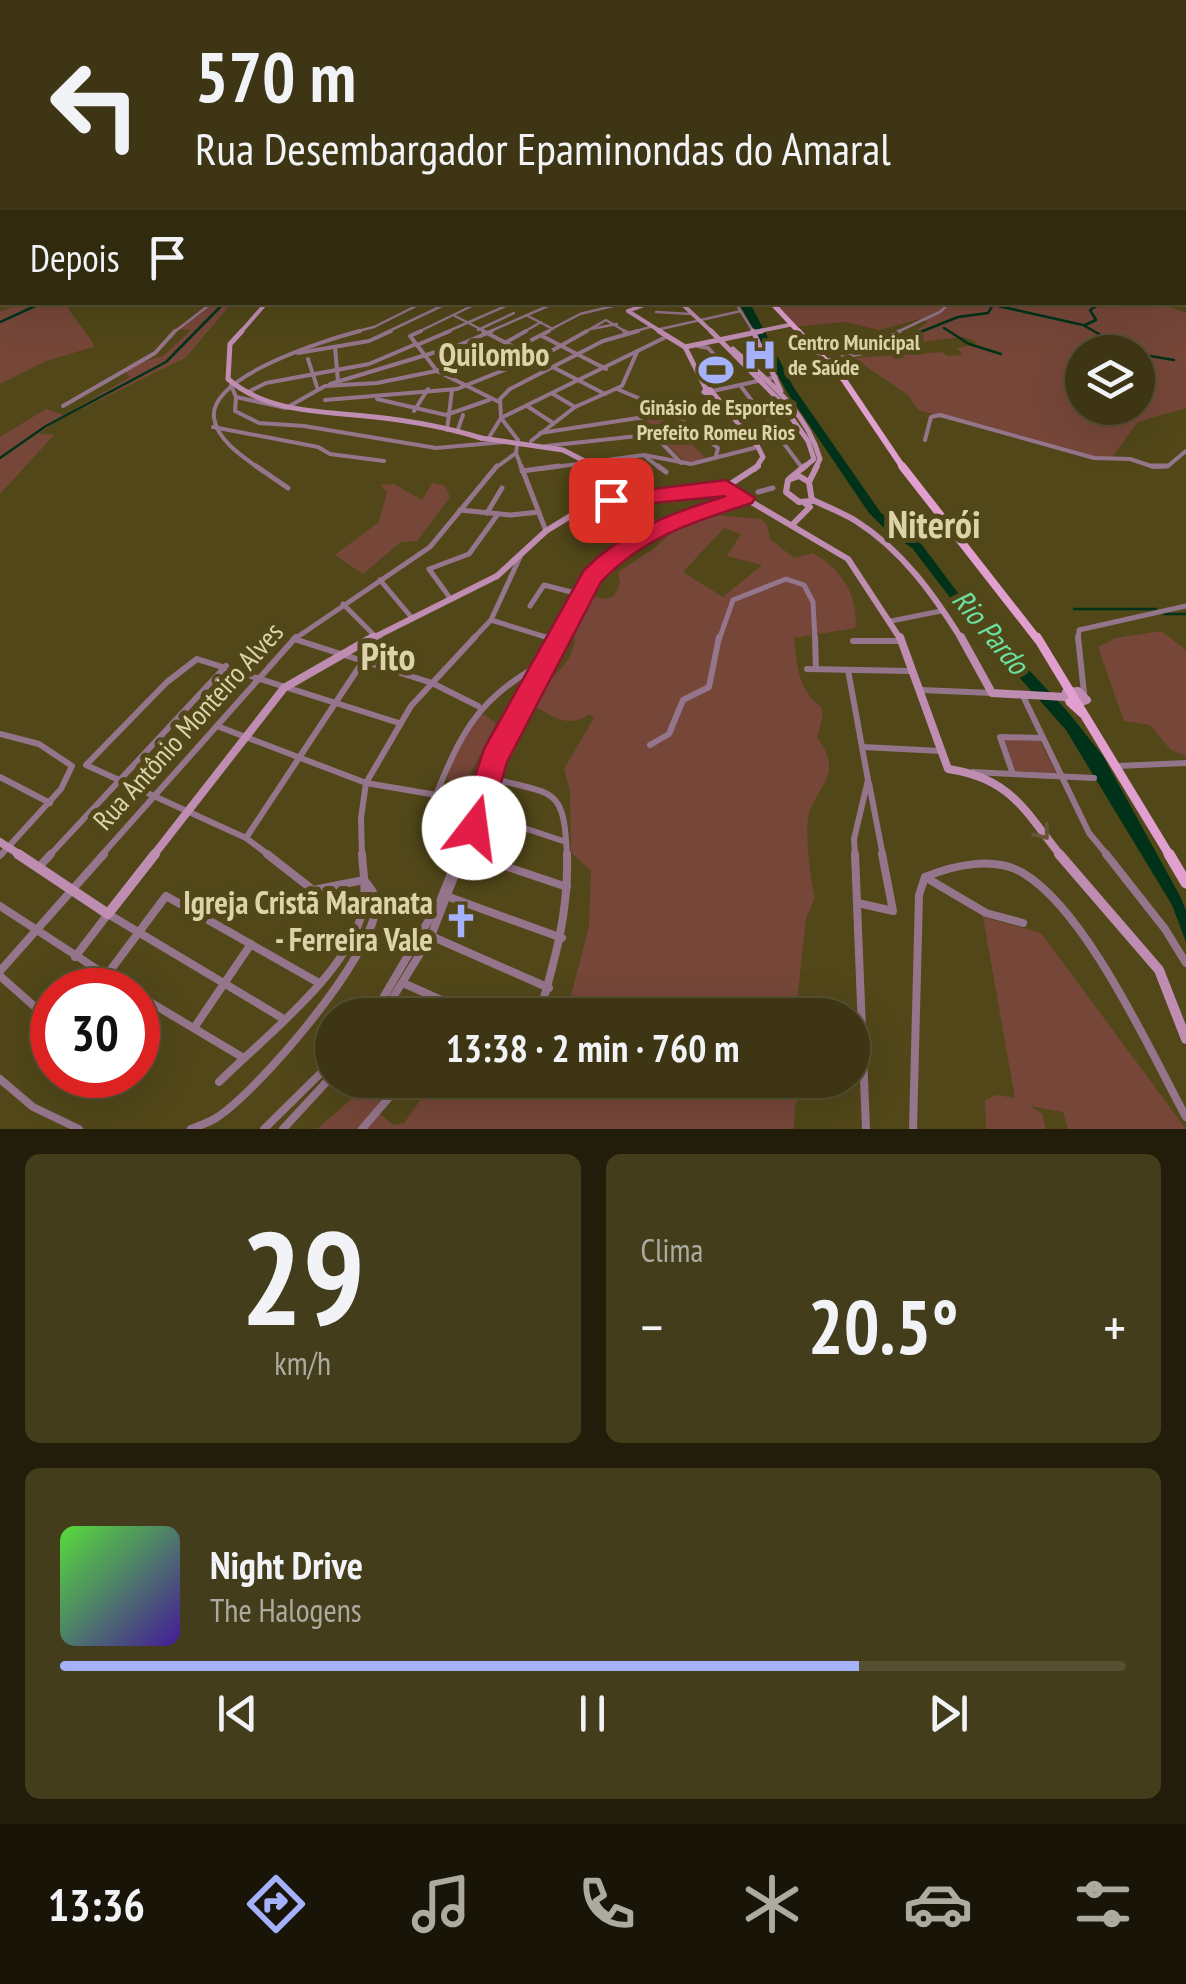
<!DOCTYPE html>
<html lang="pt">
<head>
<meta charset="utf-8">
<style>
  :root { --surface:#3d3513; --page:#443d1c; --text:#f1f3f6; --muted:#adaba0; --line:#565033; --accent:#a6b1fc }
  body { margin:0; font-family:"PT Sans Narrow",sans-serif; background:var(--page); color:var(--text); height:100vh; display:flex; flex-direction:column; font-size:38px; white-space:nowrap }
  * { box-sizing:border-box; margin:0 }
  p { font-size:32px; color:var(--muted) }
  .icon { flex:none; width:55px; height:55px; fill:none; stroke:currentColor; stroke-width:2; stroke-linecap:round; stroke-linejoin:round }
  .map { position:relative; height:1129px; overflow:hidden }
  .panel { display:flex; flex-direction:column; gap:25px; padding:25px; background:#221d0a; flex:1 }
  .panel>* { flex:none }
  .top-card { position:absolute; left:0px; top:0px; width:1188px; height:305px; box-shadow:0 10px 40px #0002,0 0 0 2px var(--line); background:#3d3513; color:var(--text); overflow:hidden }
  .tools { position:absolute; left:1065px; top:335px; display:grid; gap:20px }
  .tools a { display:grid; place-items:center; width:90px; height:90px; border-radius:50%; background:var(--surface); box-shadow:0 10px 40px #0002,0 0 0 2px var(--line); font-size:50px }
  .speed { position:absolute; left:30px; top:968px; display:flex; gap:20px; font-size:50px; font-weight:700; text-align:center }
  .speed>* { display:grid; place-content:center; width:130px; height:130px; border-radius:50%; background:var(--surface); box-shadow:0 10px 40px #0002,0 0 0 2px var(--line); line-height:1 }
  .speed .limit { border:15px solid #d22; background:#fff; color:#111 }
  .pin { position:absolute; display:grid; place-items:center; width:85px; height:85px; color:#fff; margin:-42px; border-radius:20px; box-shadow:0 5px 15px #0006 }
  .me { position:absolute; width:110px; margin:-55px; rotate:15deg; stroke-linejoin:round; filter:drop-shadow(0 0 8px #0008) }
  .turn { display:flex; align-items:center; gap:35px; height:210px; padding:0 30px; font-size:45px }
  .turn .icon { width:130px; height:130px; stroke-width:2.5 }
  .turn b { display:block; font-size:70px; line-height:85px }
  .then { display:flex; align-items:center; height:95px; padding:0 30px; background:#0003; gap:20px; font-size:38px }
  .big { font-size:75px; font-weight:600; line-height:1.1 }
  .panel .card { flex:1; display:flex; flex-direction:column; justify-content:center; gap:15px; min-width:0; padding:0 35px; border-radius:15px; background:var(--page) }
  .panel .dial { align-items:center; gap:0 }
  .dial b { font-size:130px; line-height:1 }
  .song { display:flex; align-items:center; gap:30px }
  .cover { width:120px; height:120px; border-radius:15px; background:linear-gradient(135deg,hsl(110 70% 55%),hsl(260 70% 35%)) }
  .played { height:10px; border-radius:5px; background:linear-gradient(90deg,var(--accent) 75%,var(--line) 75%) }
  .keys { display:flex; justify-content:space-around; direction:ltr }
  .heat { display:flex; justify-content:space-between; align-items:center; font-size:55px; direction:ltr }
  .panel .tiles { flex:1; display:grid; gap:25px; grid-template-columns:1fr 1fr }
  .card:last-child { grid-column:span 2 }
  .trip { position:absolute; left:315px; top:998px; width:555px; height:100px; border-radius:50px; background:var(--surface); box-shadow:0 10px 40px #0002,0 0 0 2px var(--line); font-weight:600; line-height:100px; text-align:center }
  .tabs { display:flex; height:160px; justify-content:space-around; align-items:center; background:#181508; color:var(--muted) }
  .tabs .icon { width:70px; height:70px }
  .tabs .selected { color:var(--accent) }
  .tabs b { font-size:45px; color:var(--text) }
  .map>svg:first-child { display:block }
</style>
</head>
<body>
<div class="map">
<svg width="1186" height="1129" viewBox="0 0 1186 1129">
  <rect width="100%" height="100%" fill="#514719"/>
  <g fill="#764739" fill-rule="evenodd">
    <path d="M1137,302l28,3 21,8v95l-48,14 -29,39 -191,-51 -10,-15 -54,-37 88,-6 5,4 16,-1 -6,-7 19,-4 -2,-4 -12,-3 -66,8 32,-23 -8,-3 -41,11 -33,-8 -53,5 -17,-24zM1082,352h56v56h-56z"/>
    <path d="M21,303h43l29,40v4l-47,14 -46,23v-72z"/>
    <path d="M214,303h18l-47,55 -130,64 -16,12 15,1 -54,59v-57l46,-28 18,6 66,-38 -5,-5 14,-9 24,-7 28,-26 -16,-1z"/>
    <path d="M643,407l19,10 44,41 -20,5 -53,-53z"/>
    <path d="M432,483l12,2 6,12 -33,44 -16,1 -38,32 -28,-19 44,-33 8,-30 -7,-7 14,-1 28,16z"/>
    <path d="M705,514l56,5 6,6 3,14 24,19 18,-5c27,13 48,44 43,75l-61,10c2,15 3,36 10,49 16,29 25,8 13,51 27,35 2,46 -8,75 -5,18 2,68 6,85l-9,20 -8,75 2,22h-234l23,-89 2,-55 -20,-19 -1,-61 -6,-22 30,-51 -5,-4c-23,16 -36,1 -58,-9 10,-25 42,-36 44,-67l-9,-10 20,-33 20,4 8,-3 6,-13 -2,-11 38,-25 29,-28zM724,528l17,6 -14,22 35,9 -39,32 -40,-25z"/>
    <path d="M1161,631l25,19v106l-15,-6 -21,-25 -26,-4 -26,-74 18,-9z"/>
    <path d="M480,712l16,11 -30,60 -19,-3 8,-29z"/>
    <path d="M1002,739l38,2 16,32 -41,-2z"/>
    <path d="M983,917l58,16 145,196h-118l-5,-17 -33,-6 12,8 4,15h-60l-1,-29 12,-5 18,3z"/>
    <path d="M435,1080h371l-11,26 -1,23h-477l53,-46 8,7 3,24 12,11 11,-2z"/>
  </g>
  <path fill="#00321a" d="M739,303l12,2 43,83 87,125 41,32 39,52 107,115 35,44 77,140 6,14v32l-14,-37 -106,-175 -104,-117 -50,-65 -23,-15 -20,-20 -82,-121z"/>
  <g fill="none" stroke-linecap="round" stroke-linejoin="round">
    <g stroke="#00321a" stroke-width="2.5">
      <path d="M994,305l89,20 48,27"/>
      <path d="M0,322l44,-20"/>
      <path d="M1085,325l11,-5 -6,-10 13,-8"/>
      <path d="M944,328l25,16 32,10"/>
      <path d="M883,347l75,-30 30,-4 7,-11"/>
      <path d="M817,348h57"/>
      <path d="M1138,354l36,6"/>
      <path d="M0,458l46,-32 120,-64 59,-60"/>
      <path d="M1074,609h82"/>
      <path d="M1164,614h22"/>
    </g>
    <g stroke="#95758b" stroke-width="2.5">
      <path d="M735,302l18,29"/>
      <path d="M656,312l36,2"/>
      <path d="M453,315l35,18"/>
      <path d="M526,315l27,14"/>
      <path d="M591,329l26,-5"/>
      <path d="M478,330l36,-17"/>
      <path d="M656,330l85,-19"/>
      <path d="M173,333l40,-31"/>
      <path d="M350,333l24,-6 50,-25"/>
      <path d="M385,333l65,-31"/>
      <path d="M416,333l64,-31"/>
      <path d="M444,333l71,-31"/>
      <path d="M486,333l71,-31"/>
      <path d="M522,333l19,-11"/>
      <path d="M544,333l36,-19 41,-10"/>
      <path d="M583,333l23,-13 22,13"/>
      <path d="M629,333l21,-6"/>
      <path d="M895,333l45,-21 11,-10"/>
    </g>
    <g stroke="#95758b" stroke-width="4">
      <path d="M421,331l-11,5 27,35 62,31"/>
      <path d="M483,331l122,63"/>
      <path d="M624,331l4,2"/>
      <path d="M542,336l64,33"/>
      <path d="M505,343l21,-12"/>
      <path d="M417,345l33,-14"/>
      <path d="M459,345l17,19"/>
      <path d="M698,346l10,2 15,16"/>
      <path d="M335,347l3,34"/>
      <path d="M298,353l71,-12 22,-10"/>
      <path d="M467,353l13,-4"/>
      <path d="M308,359l9,28"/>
      <path d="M537,359l50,-28"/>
      <path d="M825,361l52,-11 12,-14 11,-5"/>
      <path d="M330,384l129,-39 33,-14"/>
      <path d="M231,385l5,12 -1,14 24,12 45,3 132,22 68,-6"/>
      <path d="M740,385l63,84"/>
      <path d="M617,389l52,22 49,37 -2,8"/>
      <path d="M713,391l63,-14"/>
      <path d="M248,392l18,-9 103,-19 47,-20"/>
      <path d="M553,394l22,13"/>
      <path d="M236,397l50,11 39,-22 52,-3 118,-24 54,-28"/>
      <path d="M377,399l69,16 43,-15"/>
      <path d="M325,400l132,-11 77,-31"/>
      <path d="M63,406l92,-53 20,-22"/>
      <path d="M527,406l26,17"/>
      <path d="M414,411l14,-22"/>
      <path d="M213,427l105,20 12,7 54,7"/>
      <path d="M447,430l5,-40"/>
      <path d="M457,432l6,-17"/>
      <path d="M540,433l98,-15 43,45"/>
      <path d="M488,439l13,-21 167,-82"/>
      <path d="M925,440l6,-23 9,-2 154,43 36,1 24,8 14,-1 18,-15"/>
      <path d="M531,441l44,-34 47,-21 15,-34"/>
      <path d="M546,446l110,-12"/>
      <path d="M646,457l15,12"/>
      <path d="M260,469c-17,-12 -43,-29 -46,-51 -6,-42 114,-79 146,-87"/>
      <path d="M494,469l22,-16"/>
      <path d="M522,469l-6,-16 2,-13 -17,-22 -1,-19 10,-10 93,-48 35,-10"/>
      <path d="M540,469l104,-14 47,9 67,-17"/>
    </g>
    <g stroke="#95758b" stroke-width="5">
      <path d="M256,466l32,22"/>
      <path d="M521,466l25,65"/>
      <path d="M658,466l8,6"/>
      <path d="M1152,466h15"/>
      <path d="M522,471l37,-5"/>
      <path d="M758,492l15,-4"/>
      <path d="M460,510l51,5 28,-3"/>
      <path d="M487,513l15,-25"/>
      <path d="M380,580l32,38"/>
      <path d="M450,598l-21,-29 40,-15 29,-40"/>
      <path d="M343,604l32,32"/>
      <path d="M530,606l14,-21 31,8"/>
      <path d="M491,620l61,19"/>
      <path d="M891,621l50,-10"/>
      <path d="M293,640l137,-93 67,-81"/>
      <path d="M377,640l3,-4"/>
      <path d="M472,640l19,-20 29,-63"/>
      <path d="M552,640c12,-22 22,-49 37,-69 34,-45 99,-60 150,-77"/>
      <path d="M558,640c11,-20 20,-44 33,-63 34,-48 100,-63 152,-78"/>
      <path d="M719,640l14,-40 53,-21 18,6 9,17 2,38"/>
      <path d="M1078,640l1,-10 107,-24"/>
    </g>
    <g stroke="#95758b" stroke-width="6">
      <path d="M547,637l5,2"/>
      <path d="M815,637l1,32"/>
      <path d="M1078,637l6,56"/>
      <path d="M294,639l138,44 46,23"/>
      <path d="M853,641h47"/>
      <path d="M807,669l104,2"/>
      <path d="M848,670l20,110 -14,59 1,17"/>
      <path d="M921,690l71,3"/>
      <path d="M1022,694l67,139 19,23"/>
      <path d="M217,726l149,57 106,18"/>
      <path d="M0,734l39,10 33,22 -11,23 -61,67"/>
      <path d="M650,745l19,-11 14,-34 26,-13 10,-50"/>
      <path d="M863,747l78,4"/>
      <path d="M1117,766l69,-3"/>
      <path d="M973,772l121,6"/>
      <path d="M1013,774l-13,-37 43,1"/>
      <path d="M0,777l50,26"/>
      <path d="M488,777c65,19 76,6 79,79"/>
      <path d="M869,783l14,73"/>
      <path d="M436,795c24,-60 41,-94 98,-127"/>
      <path d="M479,813l87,29"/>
      <path d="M246,838l133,-201"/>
      <path d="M466,853l10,3"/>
      <path d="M49,856l177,-190"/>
      <path d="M101,856l195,-219"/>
      <path d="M270,856l-24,-18 -160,-73 81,-83 30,-23 202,64"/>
      <path d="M362,856l-1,-38 5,-35 45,-77 64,-69"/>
      <path d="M458,856l30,-99 65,-120"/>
      <path d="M462,856l32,-97 65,-122"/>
    </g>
    <g stroke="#95758b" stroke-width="8">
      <path d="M267,854l46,36 51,-10"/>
      <path d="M469,854l98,33"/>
      <path d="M855,854l11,275"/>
      <path d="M1106,854l59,75 21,34"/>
      <path d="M39,867l12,-13"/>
      <path d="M925,877l61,36 37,10"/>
      <path d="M449,897l113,41"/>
      <path d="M858,903l35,8 -11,-57"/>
      <path d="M0,906l129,84"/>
      <path d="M431,936l118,52"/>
      <path d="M75,957l33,-43 174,104"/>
      <path d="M0,971l104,-117"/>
      <path d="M0,976l52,46"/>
      <path d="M106,976l60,-80 153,87"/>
      <path d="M403,983l72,32"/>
      <path d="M138,995l104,62"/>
      <path d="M373,1015l67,-114 19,-47"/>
      <path d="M382,1015l49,-79 32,-82"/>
      <path d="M448,1015l6,-10"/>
      <path d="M539,1015c16,-55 30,-104 28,-161"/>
      <path d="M194,1028l57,-84"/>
      <path d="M126,1075l4,3"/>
      <path d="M0,1079l33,28 46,22"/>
      <path d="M219,1082c45,-45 131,-110 144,-173 4,-17 0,-38 -1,-55"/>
      <path d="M191,1129c10,-4 20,-7 28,-13 43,-30 152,-157 157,-209 1,-11 -5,-19 -12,-27"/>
      <path d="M264,1129l68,-67"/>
      <path d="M283,1129l49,-53"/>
      <path d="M362,1129l42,-49"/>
      <path d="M913,1129l6,-234 6,-18c29,-12 69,-21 98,-4 64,38 127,178 163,244"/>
    </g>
    <g stroke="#bf8db1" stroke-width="4">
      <path d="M680,302l33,31"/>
      <path d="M628,311l35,22"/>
      <path d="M628,311l24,-9"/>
      <path d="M240,333l27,-31"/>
      <path d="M750,333l39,-8"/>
    </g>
    <g stroke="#bf8db1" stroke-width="5">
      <path d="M242,331l-12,13 -2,35c41,35 96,32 147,38 36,4 71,10 106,21"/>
      <path d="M659,331l26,16 21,42"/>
      <path d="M711,331l67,68 30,42 6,18 -12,10"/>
      <path d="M753,331l28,60"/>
      <path d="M685,347l77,-16"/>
      <path d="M733,349c35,32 74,63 87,110l-5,10"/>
      <path d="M706,389l5,1v4l-7,-2z"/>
      <path d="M713,393l45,54 5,10 -8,12"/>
      <path d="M481,438l82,12 37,19"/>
    </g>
    <g stroke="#bf8db1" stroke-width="6">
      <path d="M597,466l14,34"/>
      <path d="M799,476l10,6 3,19 -13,1 -13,-10 2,-12z"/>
      <path d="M790,478l15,-12"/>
      <path d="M809,482l8,-16"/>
      <path d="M726,487l122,72 53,81"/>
      <path d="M813,500c14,7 30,13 43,21 46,29 78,74 106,119"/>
      <path d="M793,524l17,-17 -4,-3"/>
      <path d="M369,640l128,-64 49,-45 31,-19 43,-14 106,-11 32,-21"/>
    </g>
    <g stroke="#bf8db1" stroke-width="8">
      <path d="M900,637l48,132c63,9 77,42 113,87"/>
      <path d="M961,637l31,56 73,4"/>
      <path d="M1078,691l9,9 -11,4 -11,-7 1,-5z"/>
      <path d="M0,842l22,14"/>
      <path d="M153,856l131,-168 89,-51"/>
    </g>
    <g stroke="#bf8db1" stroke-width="10">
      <path d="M18,854l90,60 47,-60"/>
      <path d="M1059,854l100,116 27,69"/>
    </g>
    <path stroke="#e09fce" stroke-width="5" d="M771,302l29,31"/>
    <path stroke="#e09fce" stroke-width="6" d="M798,331l46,49 60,89"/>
    <path stroke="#e09fce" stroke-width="8" d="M902,466l136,174"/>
    <g stroke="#e09fce" stroke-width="9">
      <path d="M1037,637l133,219"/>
      <path d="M1070,702l12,11"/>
    </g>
    <path stroke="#e09fce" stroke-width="11" d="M1169,854l17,29"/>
  </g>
  <defs><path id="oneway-chevron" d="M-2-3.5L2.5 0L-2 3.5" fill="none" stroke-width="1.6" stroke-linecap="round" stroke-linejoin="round" transform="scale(2.5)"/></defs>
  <use stroke="#675537" href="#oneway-chevron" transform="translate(1043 833) rotate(52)"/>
  <linearGradient id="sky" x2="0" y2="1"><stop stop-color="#2d270e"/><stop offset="0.47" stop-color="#5f5e49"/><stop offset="1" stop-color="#5f5e49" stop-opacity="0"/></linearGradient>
  <rect width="1186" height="298" fill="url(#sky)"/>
  <path fill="#e11d48" stroke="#92132f" stroke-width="2.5" d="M726,480l29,18 -3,5c-57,18 -109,34 -151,79l-94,180 -22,76 -11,5 -11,-5 -5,-10 26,-79 100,-179c41,-41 88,-57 142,-74l-115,11 -7,-2 -3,-5 3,-5z"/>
  <defs>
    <g id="hospital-bare" transform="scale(2.7)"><path d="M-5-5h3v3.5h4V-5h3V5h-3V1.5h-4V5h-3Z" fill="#a6b1fc" stroke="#514719" stroke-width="2.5" paint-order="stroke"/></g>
    <g id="stadium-bare" transform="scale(2.7)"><path d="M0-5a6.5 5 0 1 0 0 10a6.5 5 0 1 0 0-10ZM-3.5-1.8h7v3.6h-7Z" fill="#a6b1fc" stroke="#514719" stroke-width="2.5" paint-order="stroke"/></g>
    <g id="church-bare" transform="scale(2.7)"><path d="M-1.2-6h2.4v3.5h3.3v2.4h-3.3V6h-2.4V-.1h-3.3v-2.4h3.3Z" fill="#a6b1fc" stroke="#514719" stroke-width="2.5" paint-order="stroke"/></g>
  </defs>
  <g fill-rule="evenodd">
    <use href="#hospital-bare" x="760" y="355"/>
    <use href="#stadium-bare" x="716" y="370"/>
    <use href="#church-bare" x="461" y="921"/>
  </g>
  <g text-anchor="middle" stroke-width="10" stroke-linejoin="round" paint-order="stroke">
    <g font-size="22" font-weight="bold" fill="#dcd3aa" stroke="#514719" text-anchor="start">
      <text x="788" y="350">Centro Municipal<tspan x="788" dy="25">de Saúde</tspan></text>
      <text x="716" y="415" text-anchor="middle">Ginásio de Esportes<tspan x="716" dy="25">Prefeito Romeu Rios</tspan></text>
    </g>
    <g font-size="28" fill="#dcd3aa" stroke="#514719">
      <text transform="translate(188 726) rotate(-48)" y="10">Rua Antônio Monteiro Alves</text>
    </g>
    <g font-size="30" font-style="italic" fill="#6ae2a0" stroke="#514719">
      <text transform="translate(990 632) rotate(50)" y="10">Rio Pardo</text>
    </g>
    <g font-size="32" font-weight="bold" fill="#dcd3aa" stroke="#514719">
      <text x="494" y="366">Quilombo</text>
    </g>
    <g font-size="32" font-weight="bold" fill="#dcd3aa" stroke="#514719" text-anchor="end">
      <text x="433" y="914">Igreja Cristã Maranata<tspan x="433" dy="37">- Ferreira Vale</tspan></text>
    </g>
    <g font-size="38" font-weight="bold" fill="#dcd3aa" stroke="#514719">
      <text x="934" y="538">Niterói</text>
      <text x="388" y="670">Pito</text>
    </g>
  </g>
</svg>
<div class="tools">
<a><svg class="icon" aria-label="layers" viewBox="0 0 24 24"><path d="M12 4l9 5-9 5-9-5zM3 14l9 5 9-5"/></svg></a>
</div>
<div class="speed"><div class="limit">30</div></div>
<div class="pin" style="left:611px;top:500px;background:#d93025"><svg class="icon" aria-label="arrive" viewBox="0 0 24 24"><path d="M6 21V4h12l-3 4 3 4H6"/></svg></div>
<svg class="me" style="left:474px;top:828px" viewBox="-20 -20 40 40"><circle r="19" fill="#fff"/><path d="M0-13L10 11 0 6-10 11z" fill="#e11d48"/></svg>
<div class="trip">13:38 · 2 min · 760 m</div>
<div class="top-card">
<div class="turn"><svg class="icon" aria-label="left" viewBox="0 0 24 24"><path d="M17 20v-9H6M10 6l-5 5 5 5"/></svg><div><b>570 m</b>Rua Desembargador Epaminondas do Amaral</div></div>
<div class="then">Depois<svg class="icon" aria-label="arrive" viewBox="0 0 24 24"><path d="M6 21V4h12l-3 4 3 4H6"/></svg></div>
</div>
</div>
<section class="panel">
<div class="tiles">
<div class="card dial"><b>29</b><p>km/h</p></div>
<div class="card"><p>Clima</p>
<div class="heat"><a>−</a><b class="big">20.5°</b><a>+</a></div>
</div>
<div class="card">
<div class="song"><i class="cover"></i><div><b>Night Drive</b><p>The Halogens</p></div></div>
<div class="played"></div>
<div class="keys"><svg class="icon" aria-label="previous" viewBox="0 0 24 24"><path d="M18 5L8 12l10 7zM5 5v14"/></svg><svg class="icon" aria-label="pause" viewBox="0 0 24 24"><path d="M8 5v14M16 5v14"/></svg><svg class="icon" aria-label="next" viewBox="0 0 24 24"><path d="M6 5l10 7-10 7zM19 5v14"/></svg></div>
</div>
</div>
</section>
<nav class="tabs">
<b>13:36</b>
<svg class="icon selected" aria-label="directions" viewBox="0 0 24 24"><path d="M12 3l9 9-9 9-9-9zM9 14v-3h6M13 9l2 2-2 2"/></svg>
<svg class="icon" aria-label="music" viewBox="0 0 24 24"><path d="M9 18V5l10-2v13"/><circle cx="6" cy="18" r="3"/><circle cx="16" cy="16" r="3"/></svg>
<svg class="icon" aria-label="phone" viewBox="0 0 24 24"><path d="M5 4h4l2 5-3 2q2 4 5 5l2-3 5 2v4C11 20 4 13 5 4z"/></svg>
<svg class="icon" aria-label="climate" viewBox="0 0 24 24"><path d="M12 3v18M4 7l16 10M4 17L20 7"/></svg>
<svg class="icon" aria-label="car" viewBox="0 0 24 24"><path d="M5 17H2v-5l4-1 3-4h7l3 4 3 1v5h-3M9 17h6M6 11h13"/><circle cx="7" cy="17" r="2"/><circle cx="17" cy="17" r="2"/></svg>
<svg class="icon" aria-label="filters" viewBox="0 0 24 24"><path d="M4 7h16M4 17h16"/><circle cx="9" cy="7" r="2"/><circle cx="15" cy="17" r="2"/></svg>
</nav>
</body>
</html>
